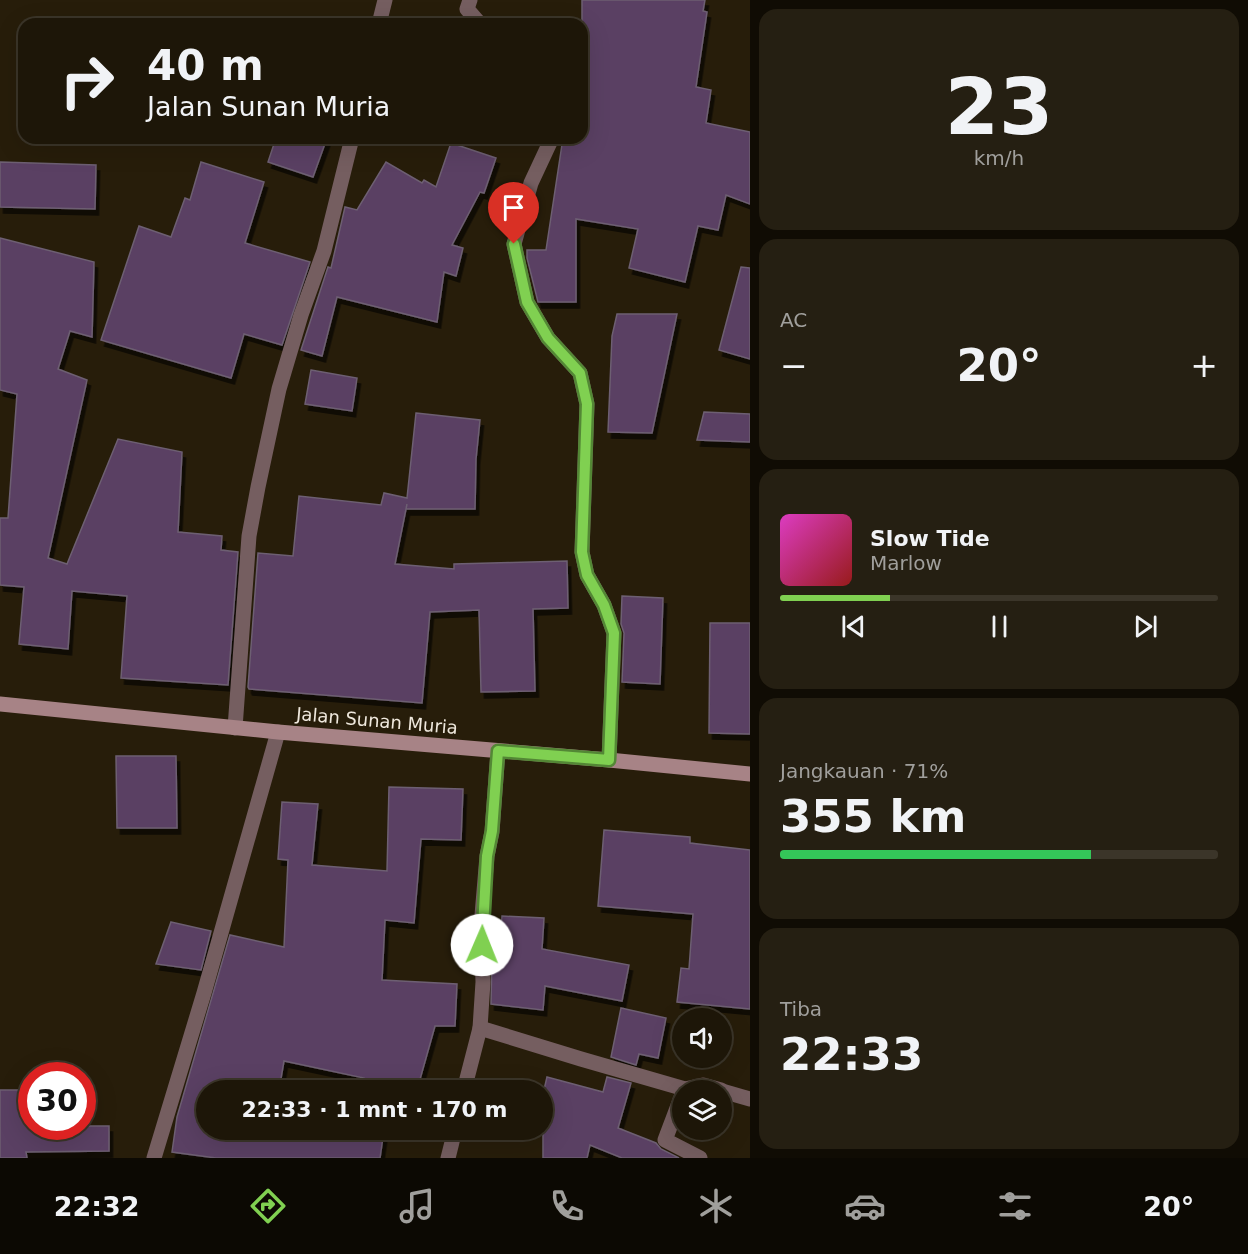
<!DOCTYPE html>
<html lang="id">
<head>
<meta charset="utf-8">
<style>
  :root { --surface:#1d1608; --page:#251f12; --text:#f1f3f6; --muted:#a09f9c; --line:#3b3529; --accent:#80d051 }
  body { margin:0; font-family:"DejaVu Sans",sans-serif; background:var(--page); color:var(--text); height:100vh; display:flex; flex-direction:column; font-size:22px; white-space:nowrap }
  * { box-sizing:border-box; margin:0 }
  p { font-size:20px; color:var(--muted) }
  .icon { flex:none; width:33px; height:33px; fill:none; stroke:currentColor; stroke-width:2; stroke-linecap:round; stroke-linejoin:round }
  .map { position:relative; flex:1; overflow:hidden }
  .drawer { display:flex; flex-direction:column; gap:9px; padding:9px; background:#100c04; width:498px }
  .drawer>* { flex:none }
  .banner { position:absolute; left:18px; top:18px; width:570px; height:126px; border-radius:18px; box-shadow:0 6px 24px #0002,0 0 0 2px var(--line); background:#1d1608; color:var(--text); overflow:hidden }
  .tools { position:absolute; left:672px; top:1008px; display:grid; gap:12px }
  .tools a { display:grid; place-items:center; width:60px; height:60px; border-radius:50%; background:var(--surface); box-shadow:0 6px 24px #0002,0 0 0 2px var(--line); font-size:30px }
  .speed { position:absolute; left:18px; top:1062px; display:flex; gap:12px; font-size:30px; font-weight:700; text-align:center }
  .speed>* { display:grid; place-content:center; width:78px; height:78px; border-radius:50%; background:var(--surface); box-shadow:0 6px 24px #0002,0 0 0 2px var(--line); line-height:1 }
  .speed .limit { border:9px solid #d22; background:#fff; color:#111 }
  .pin { position:absolute; display:grid; place-items:center; width:51px; height:51px; color:#fff; margin:-62px -26px; border-radius:50% 50% 50% 0; rotate:-45deg; box-shadow:0 0 6px #0007 }
  .pin .icon { rotate:45deg }
  .me { position:absolute; width:66px; margin:-33px; rotate:1deg; stroke-linejoin:round; filter:drop-shadow(0 0 4px #0008) }
  .turn { display:flex; align-items:center; gap:21px; height:126px; padding:0 30px; font-size:27px }
  .turn .icon { width:78px; height:78px; stroke-width:2.5 }
  .turn b { display:block; font-size:42px; line-height:51px }
  .big { font-size:45px; font-weight:700; line-height:1.1 }
  .drawer .card { flex:1; display:flex; flex-direction:column; justify-content:center; gap:9px; min-width:0; padding:0 21px; border-radius:18px; background:var(--page) }
  .drawer .dial { align-items:center; gap:0 }
  .dial b { font-size:78px; line-height:1 }
  .song { display:flex; align-items:center; gap:18px }
  .cover { width:72px; height:72px; border-radius:9px; background:linear-gradient(135deg,hsl(310 70% 55%),hsl(0 70% 35%)) }
  .played { height:6px; border-radius:3px; background:linear-gradient(90deg,var(--accent) 25%,var(--line) 25%) }
  .keys { display:flex; justify-content:space-around; direction:ltr }
  .heat { display:flex; justify-content:space-between; align-items:center; font-size:33px; direction:ltr }
  .charge { height:9px; border-radius:4px; background:linear-gradient(90deg,#34c759 71%,var(--line) 0) }
  .trip { position:absolute; left:196px; top:1080px; width:357px; height:60px; border-radius:30px; background:var(--surface); box-shadow:0 6px 24px #0002,0 0 0 2px var(--line); font-weight:700; line-height:60px; text-align:center }
  .dock { display:flex; height:96px; justify-content:space-around; align-items:center; background:#0c0903; color:var(--muted) }
  .dock .icon { width:42px; height:42px }
  .dock .active { color:var(--accent) }
  .dock b { font-size:27px; color:var(--text) }
  main { display:flex; flex:1; min-height:0 }
  .map>svg:first-child { display:block }
</style>
</head>
<body>
<main>
<div class="map">
<svg width="750" height="1158" viewBox="0 0 750 1158">
  <defs>
    <filter id="shadow"><feDropShadow dx="3.5" dy="6" stdDeviation="0" flood-color="#0009"/></filter>
  </defs>
  <rect width="100%" height="100%" fill="#271d0a"/>
  <g fill="#5a3f63" stroke="#6d5f72" stroke-width="1.5" filter="url(#shadow)">
    <path d="M582,0h123l-2,11 4,1 -11,75 15,3 -5,33 44,9v72l-24,-9 -8,35 -20,-4 -13,56 -56,-14 9,-39 -62,-10v83h-38l-11,-44v-8h19l17,-112h19z"/>
    <path d="M276,138h51l-14,39 -45,-15z"/>
    <path d="M451,143l45,15 -12,35 -4,-1 -28,53 11,3 -7,28 -12,-4 -7,50 -100,-25 -15,59 -21,-6 27,-83 3,1 14,-61 12,3 29,-48 36,21 2,-3 12,7z"/>
    <path d="M0,162l96,3 -1,44 -95,-2z"/>
    <path d="M201,162l63,20 -19,61 65,19 -28,83 -38,-11 -13,44 -130,-38 38,-114 32,11 14,-39 5,2z"/>
    <path d="M0,238l94,24 -2,75 -22,-6 -12,38 29,11 -39,178 19,6 51,-125 64,13 -4,80 44,4 -1,14 17,2 -10,133 -107,-7 6,-82 -55,-5 -4,58 -49,-5 5,-57 -24,-2v-67h8l9,-124 -17,-4z"/>
    <path d="M741,267l9,1v91l-31,-9z"/>
    <path d="M617,314h60l-25,119 -44,-1 4,-96z"/>
    <path d="M311,370l46,8 -5,33 -47,-7z"/>
    <path d="M704,412l46,2v28l-53,-2z"/>
    <path d="M416,413l64,7 -4,39 -1,50h-69l1,-5 -12,60 59,5v-5l113,-3 1,47 -35,1 2,82 -54,1 -2,-82 -49,2 -8,91 -173,-14 -1,-2 10,-134 35,3 6,-60 82,9 3,-12 23,5z"/>
    <path d="M622,596l41,2 -3,86 -38,-2 2,-49 -3,-9z"/>
    <path d="M710,623h40v111l-41,-1z"/>
    <path d="M116,756h60l1,72h-60z"/>
    <path d="M389,787l74,2 -2,51 -40,-1 -7,84 -29,-3 -3,60 75,4 -2,42h-20l-18,64h-56l3,-12 -80,-17 -5,29h-72v40h177l-4,28h-164l-44,-6 5,-35 53,-182 54,12 4,-87 -10,-1 4,-57 36,2 -6,61 75,6z"/>
    <path d="M604,830l86,7v6l60,7v159l-73,-7 4,-34 8,1 4,-55 -95,-8z"/>
    <path d="M502,916l42,2 -2,31 87,16 -7,36 -77,-15 -2,24 -52,-6 1,-44 7,1z"/>
    <path d="M171,922l40,9 -10,39 -45,-6z"/>
    <path d="M621,1008l45,10 -8,40 -19,-4 -3,11 -25,-8z"/>
    <path d="M547,1077l56,15 4,-15 24,6 -13,45 38,15 5,6 18,9h-57l-32,-13 -3,13h-44v-64z"/>
    <path d="M0,1090h32v36h77v25l-83,1 1,6h-27z"/>
  </g>
  <g fill="none" stroke-linecap="round" stroke-linejoin="round">
    <g stroke="#755e60" stroke-width="15">
      <path d="M470,0l-3,9 13,15"/>
      <path d="M379,24l6,-24"/>
      <path d="M552,138l-21,45 -17,61 13,58 21,36 32,35 7,31 -5,148 5,23 17,30 10,28 -5,127"/>
      <path d="M235,728l14,-192 9,-49 21,-98 22,-74 23,-64 28,-113"/>
      <path d="M480,1028l101,31 104,30 18,-4 18,5"/>
      <path d="M464,1090l16,-62 3,-46 -2,-55 6,-71 5,-24 6,-81"/>
      <path d="M722,1091l28,8"/>
      <path d="M682,1095l-17,45 35,18"/>
      <path d="M154,1158l50,-165 74,-261"/>
      <path d="M448,1158l7,-28"/>
    </g>
    <path stroke="#a78386" stroke-width="15" d="M0,704l278,28 331,28 141,14"/>
  </g>
  <g fill="none" stroke-linecap="round" stroke-linejoin="round">
    <g stroke="#538735" stroke-width="15">
      <path id="route" d="M482,945l5,-89 5,-25 6,-80 111,9 5,-127 -10,-28 -17,-30 -5,-23 5,-148 -7,-31 -32,-35 -21,-36 -13,-58"/>
    </g>
    <use href="#route" stroke="#80d051" stroke-width="10"/>
  </g>
  <g text-anchor="middle" stroke-width="4.5" stroke-linejoin="round" paint-order="stroke">
    <g font-size="18" fill="#efe8dd" stroke="#271d0a">
      <text transform="translate(377 721) rotate(5)" y="6">Jalan Sunan Muria</text>
    </g>
  </g>
</svg>
<div class="tools">
<a><svg class="icon" aria-label="sound" viewBox="0 0 24 24"><path d="M4 9h4l5-4v14l-5-4H4zM17 9q2 3 0 6"/></svg></a>
<a><svg class="icon" aria-label="layers" viewBox="0 0 24 24"><path d="M12 4l9 5-9 5-9-5zM3 14l9 5 9-5"/></svg></a>
</div>
<div class="speed"><div class="limit">30</div></div>
<div class="pin" style="left:514px;top:244px;background:#d93025"><svg class="icon" aria-label="arrive" viewBox="0 0 24 24"><path d="M6 21V4h12l-3 4 3 4H6"/></svg></div>
<svg class="me" style="left:482px;top:945px" viewBox="-20 -20 40 40"><circle r="19" fill="#fff"/><path d="M0-13L10 11 0 6-10 11z" fill="#80d051"/></svg>
<div class="trip">22:33 · 1 mnt · 170 m</div>
<div class="banner">
<div class="turn"><svg class="icon" aria-label="right" viewBox="0 0 24 24"><path d="M7 20v-9h11M14 6l5 5-5 5"/></svg><div><b>40 m</b>Jalan Sunan Muria</div></div>
</div>
</div>
<section class="drawer">
<div class="card dial"><b>23</b><p>km/h</p></div>
<div class="card"><p>AC</p>
<div class="heat"><a>−</a><b class="big">20°</b><a>+</a></div>
</div>
<div class="card">
<div class="song"><i class="cover"></i><div><b>Slow Tide</b><p>Marlow</p></div></div>
<div class="played"></div>
<div class="keys"><svg class="icon" aria-label="previous" viewBox="0 0 24 24"><path d="M18 5L8 12l10 7zM5 5v14"/></svg><svg class="icon" aria-label="pause" viewBox="0 0 24 24"><path d="M8 5v14M16 5v14"/></svg><svg class="icon" aria-label="next" viewBox="0 0 24 24"><path d="M6 5l10 7-10 7zM19 5v14"/></svg></div>
</div>
<div class="card"><p>Jangkauan · 71%</p><b class="big">355 km</b><div class="charge"></div></div>
<div class="card"><p>Tiba</p><b class="big">22:33</b></div>
</section>
</main>
<nav class="dock">
<b>22:32</b>
<svg class="icon active" aria-label="directions" viewBox="0 0 24 24"><path d="M12 3l9 9-9 9-9-9zM9 14v-3h6M13 9l2 2-2 2"/></svg>
<svg class="icon" aria-label="music" viewBox="0 0 24 24"><path d="M9 18V5l10-2v13"/><circle cx="6" cy="18" r="3"/><circle cx="16" cy="16" r="3"/></svg>
<svg class="icon" aria-label="phone" viewBox="0 0 24 24"><path d="M5 4h4l2 5-3 2q2 4 5 5l2-3 5 2v4C11 20 4 13 5 4z"/></svg>
<svg class="icon" aria-label="climate" viewBox="0 0 24 24"><path d="M12 3v18M4 7l16 10M4 17L20 7"/></svg>
<svg class="icon" aria-label="car" viewBox="0 0 24 24"><path d="M5 17H2v-5l4-1 3-4h7l3 4 3 1v5h-3M9 17h6M6 11h13"/><circle cx="7" cy="17" r="2"/><circle cx="17" cy="17" r="2"/></svg>
<svg class="icon" aria-label="filters" viewBox="0 0 24 24"><path d="M4 7h16M4 17h16"/><circle cx="9" cy="7" r="2"/><circle cx="15" cy="17" r="2"/></svg>
<b>20°</b>
</nav>
</body>
</html>
